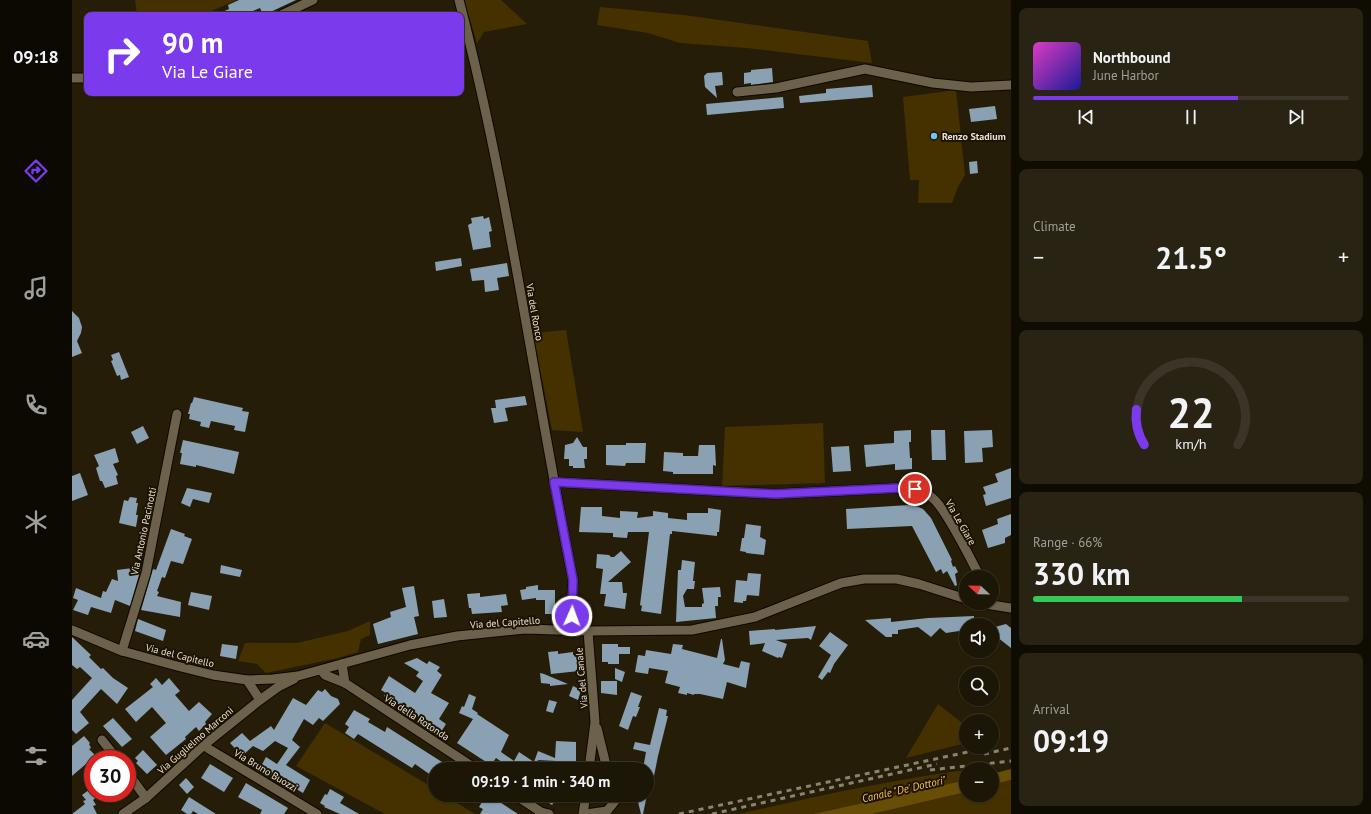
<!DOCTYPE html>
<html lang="en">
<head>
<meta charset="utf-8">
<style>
  :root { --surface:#1c1606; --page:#292314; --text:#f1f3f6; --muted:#a09f9b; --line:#3a3528; --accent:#7c3aed }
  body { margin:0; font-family:"PT Sans",sans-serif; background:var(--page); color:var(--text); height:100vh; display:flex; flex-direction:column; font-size:15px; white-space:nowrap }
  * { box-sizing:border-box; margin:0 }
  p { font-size:13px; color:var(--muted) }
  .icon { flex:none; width:22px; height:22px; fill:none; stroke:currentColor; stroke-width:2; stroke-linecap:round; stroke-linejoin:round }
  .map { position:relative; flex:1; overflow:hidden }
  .details { display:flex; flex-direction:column; gap:8px; padding:8px; background:#0f0c03; width:360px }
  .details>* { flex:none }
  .banner { position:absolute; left:12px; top:12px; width:380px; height:84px; border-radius:8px; box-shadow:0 1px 3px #0004,0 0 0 1px var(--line); background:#7c3aed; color:#fff; overflow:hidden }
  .needle { width:26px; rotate:292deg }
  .fabs { position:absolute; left:887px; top:570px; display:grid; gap:8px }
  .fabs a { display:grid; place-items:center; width:40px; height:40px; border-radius:50%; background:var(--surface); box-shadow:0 1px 3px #0004,0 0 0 1px var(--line); font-size:20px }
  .speed { position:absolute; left:12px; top:750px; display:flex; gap:8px; font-size:20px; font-weight:700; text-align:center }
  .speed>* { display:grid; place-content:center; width:52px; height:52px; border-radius:50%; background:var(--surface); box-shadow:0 1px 3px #0004,0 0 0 1px var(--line); line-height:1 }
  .speed .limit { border:6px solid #d22; background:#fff; color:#111 }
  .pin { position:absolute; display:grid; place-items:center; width:34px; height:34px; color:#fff; margin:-17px; border:2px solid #fff; border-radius:50%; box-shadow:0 1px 4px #0007 }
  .me { position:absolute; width:44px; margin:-22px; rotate:2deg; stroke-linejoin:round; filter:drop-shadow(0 0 3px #0008) }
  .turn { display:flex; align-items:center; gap:14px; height:84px; padding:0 12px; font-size:18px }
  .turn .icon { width:52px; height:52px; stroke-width:2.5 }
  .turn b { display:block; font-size:28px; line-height:34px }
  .big { font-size:30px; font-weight:700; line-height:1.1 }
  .details .card { flex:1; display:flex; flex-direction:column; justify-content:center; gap:6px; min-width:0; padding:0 14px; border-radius:8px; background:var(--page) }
  .details .dial { align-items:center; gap:0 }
  .dial svg { height:104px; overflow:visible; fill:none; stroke:var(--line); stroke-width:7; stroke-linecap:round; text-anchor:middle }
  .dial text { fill:var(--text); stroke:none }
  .song { display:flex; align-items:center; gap:12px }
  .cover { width:48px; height:48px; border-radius:6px; background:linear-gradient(135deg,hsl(310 70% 55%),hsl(240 70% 35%)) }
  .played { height:4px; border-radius:2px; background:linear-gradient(90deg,var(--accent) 65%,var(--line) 65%) }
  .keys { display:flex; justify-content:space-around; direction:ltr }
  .heat { display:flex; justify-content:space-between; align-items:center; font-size:22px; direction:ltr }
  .charge { height:6px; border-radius:3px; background:linear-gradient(90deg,#34c759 66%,var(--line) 0) }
  .trip { position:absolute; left:356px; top:762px; width:226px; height:40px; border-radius:20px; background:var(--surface); box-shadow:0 1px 3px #0004,0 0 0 1px var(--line); font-weight:700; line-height:40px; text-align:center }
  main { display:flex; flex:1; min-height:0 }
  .tabs { display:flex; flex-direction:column; width:72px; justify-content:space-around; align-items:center; background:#0b0902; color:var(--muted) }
  .tabs .icon { width:28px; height:28px }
  .tabs .selected { color:var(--accent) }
  .tabs b { font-size:18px; color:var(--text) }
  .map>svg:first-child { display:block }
</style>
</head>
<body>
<main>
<nav class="tabs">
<b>09:18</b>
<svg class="icon selected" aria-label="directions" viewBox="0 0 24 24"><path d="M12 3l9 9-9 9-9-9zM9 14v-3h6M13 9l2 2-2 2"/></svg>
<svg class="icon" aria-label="music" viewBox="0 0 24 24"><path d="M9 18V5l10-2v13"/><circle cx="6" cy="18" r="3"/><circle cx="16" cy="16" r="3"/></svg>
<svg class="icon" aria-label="phone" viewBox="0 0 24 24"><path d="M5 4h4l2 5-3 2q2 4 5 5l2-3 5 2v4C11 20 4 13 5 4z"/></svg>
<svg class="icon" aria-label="climate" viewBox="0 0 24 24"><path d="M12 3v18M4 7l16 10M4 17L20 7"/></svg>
<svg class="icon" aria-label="car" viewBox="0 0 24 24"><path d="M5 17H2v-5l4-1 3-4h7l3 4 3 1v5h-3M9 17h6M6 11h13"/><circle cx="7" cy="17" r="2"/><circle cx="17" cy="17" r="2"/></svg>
<svg class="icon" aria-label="filters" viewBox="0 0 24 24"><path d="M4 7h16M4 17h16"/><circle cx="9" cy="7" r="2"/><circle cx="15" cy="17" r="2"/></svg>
</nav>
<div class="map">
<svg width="939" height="814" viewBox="0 0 939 814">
  <rect width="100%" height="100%" fill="#261d08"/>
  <g fill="#453100">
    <path d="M63,0h102l-35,15h-65z"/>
    <path d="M392,0h37l26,24 -43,8 -7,11z"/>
    <path d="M528,7l84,8 184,26 4,22 -125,-15 -67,-5 -32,-10 -51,-8z"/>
    <path d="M884,90l9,85 -7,12 -6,16h-34l1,-23h-9l-7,-83z"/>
    <path d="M494,330l17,102 -31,-2 -19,-97z"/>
    <path d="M751,423l2,60 -103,3 3,-59z"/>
    <path d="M298,621v14l-9,4 -3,13 -20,6 -72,15 -9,-9 -19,-3 7,-18h52l51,-12z"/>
    <path d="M866,704l28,22v17l-60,15z"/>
    <path d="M253,723l110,66v6h9l31,19h-90l-89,-48z"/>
    <path d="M894,770v10l-153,34h-75c76,-17 151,-34 228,-44z"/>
    <path d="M939,780v34h-139l94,-22v3h26v-10z"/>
  </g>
  <g fill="#684d07">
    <path d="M939,769v11l-19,5v-11z"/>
    <path d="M894,780v12l-94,22h-59z"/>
  </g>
  <g fill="#89a1b2">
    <path d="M167,0h57l-32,15h-1l-3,-7 -17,7h-27l13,-6 -1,-4z"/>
    <path d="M700,68l1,14 -22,3v-2l-7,1v-11l7,-1v-2z"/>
    <path d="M650,72l1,13 -8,1 2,12 -12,-11 -1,-11 3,-3z"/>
    <path d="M800,85l1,12 -73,6 -1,-7 27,-3v-4z"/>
    <path d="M711,97l1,11 -77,7 -1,-11z"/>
    <path d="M923,106l2,13 -26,3 -2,-13z"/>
    <path d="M905,161l1,12 -8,1 -1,-12z"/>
    <path d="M411,216l1,3 5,-2 3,14 -3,1 2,15 -18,3 -5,-25 4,-2 -1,-5z"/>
    <path d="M389,258l1,8 -26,5 -1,-9z"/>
    <path d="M435,263l2,13 -12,2 2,12 -14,2 -1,-12 -12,1 -2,-12z"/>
    <path d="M0,311l7,7 3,9 -1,6 -4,8 5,12 -10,4z"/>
    <path d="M47,352l10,25 -8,3 -1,-5 -3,1 -6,-15 2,-1 -2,-5z"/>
    <path d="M453,396l2,9 -22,3 3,13 -14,2 -3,-15h5l-1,-8z"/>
    <path d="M122,397l49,11 -1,3 7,1 -4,20 -11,-2 1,-4 -24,-5 -2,7 -9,-2 1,-4 -12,-3 1,-5h-2l3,-11h1z"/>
    <path d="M71,426l6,12 -12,6 -6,-12z"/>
    <path d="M839,430v12h-2l1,16h2v11l-17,1v-6l-29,3 -2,-22 30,-2v-12z"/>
    <path d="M859,430h14l1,30h-14z"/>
    <path d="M920,430l1,17 -11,1 1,14 -18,1 -1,-32z"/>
    <path d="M505,437l6,10h4v12h-3l1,9h-12v-2h-4v-7h-5l1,-14 8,-2z"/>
    <path d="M111,440l56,12 -5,22 -38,-9v2l-16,-3 2,-11h-2z"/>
    <path d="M554,443h20l-1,20h-19l-1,3 -19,-1v-20h20z"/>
    <path d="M627,445h16l1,21 -3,-1v9h-40v-2l-10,-1 1,-19 19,1v3h15z"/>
    <path d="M777,446l2,25 -18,1 -2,-25z"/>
    <path d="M43,448l4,14 -6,2 5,11 -2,1 2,8 -13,4 -3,-7h-2l-4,-13 3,-2 -5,-11z"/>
    <path d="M939,468v30l-25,8 -3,-11 3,-1 -3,-7 15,-5 -3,-8z"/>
    <path d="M8,473l8,22 -16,6v-25z"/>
    <path d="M115,488l25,5 -3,10 -16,-4 -3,8 -9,-4z"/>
    <path d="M58,497l7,1 -1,5h2l-2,12h2l-2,12 -17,-4 5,-23 4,1z"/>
    <path d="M837,505l7,1 7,3 8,9 21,42 -1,1 2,6 2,-1 3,6 -3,2 2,11 -2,1 -8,-15 -4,3 -2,-5 -5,3 -24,-46 -65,3 -1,-20z"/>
    <path d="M509,507h21v9l18,2v-7l18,1 -1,6 16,-2v-5l15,2v5l19,2v-7h21v-5l13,2 -2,22h-2v4l-45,-5v3h-2l-9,80 -20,-3 1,-5 -2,-1 9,-73h-21l-1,6 -14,-1v-4l-34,-1z"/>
    <path d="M939,514v21l-6,3v5l-17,5 -6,-18 16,-6 -1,-5z"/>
    <path d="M674,524l15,2 -1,11 6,3 -2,15 -18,-2v-1l-6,-1 2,-13h2z"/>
    <path d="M99,529l14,5 -1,2 8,3 -9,25 -12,-3 -6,17 -3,-1 -5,14 2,1 -2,4 24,6 -1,15 -39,-7 12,-41 3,1z"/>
    <path d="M549,551l10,11 -23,20h14l1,11h4l-2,16 -21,-3 2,-12h-6l3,-25 -7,-1 1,-14 12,1 2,2h3z"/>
    <path d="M610,560l13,2 -2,19h2l-1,8h-7l-4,7 2,11h17v-3l2,-1 -2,-15 18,-1 1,10h-3v9h-3l1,12 -40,4 2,-52h3z"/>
    <path d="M149,565l21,5 -2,7 -20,-4z"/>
    <path d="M61,568h8l-11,38 -15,-6 -4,13 -20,-6 -3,8 -15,-5 5,-10 -5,-2 3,-10 25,10 2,-7 3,1 6,-13 6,2 -1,-11z"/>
    <path d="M676,573l13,1 -2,22 -12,-1 -1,6h-3v2l-9,-1 2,-22 11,1z"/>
    <path d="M466,585v5h17v24h-10v-14h-9v-2l-14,2 -2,-10 6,-1v-2z"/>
    <path d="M342,586l5,30 -5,1 4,17 -40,10 -5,-20 18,-7 -1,-5 16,-5 -4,-19z"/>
    <path d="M119,592l21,4 -3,14 -21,-5z"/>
    <path d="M408,593v4l26,-3 2,11 -7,1 1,6 -30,2 -1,-6h-2l-2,-14z"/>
    <path d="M372,599l3,18 -13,1 -2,-17z"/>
    <path d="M902,616v9h-8v20h-6l-1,-14 -13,2 -6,-5 -9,9 -13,-10 -20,3v4h-6v3h-6l-21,-17 26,-2v4l37,-4z"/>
    <path d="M66,619l28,11 -3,11 -28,-10z"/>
    <path d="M934,624l5,4v20l-14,-11 -5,6v-13l3,-1v-2z"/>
    <path d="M744,626l-5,14 -3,-2 -32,2 11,4 -5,14 -3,-1 -1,1 -16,-7 3,-8 -15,2 -1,-14 26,-2v1z"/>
    <path d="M758,632l18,13 -14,19 -4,9 -2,-1 -6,8 -4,-3 13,-22 -12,-9z"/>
    <path d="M0,637l19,18 -2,2 12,12 2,-1 10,10 15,10 -11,16 -16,-15 -21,23 9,11 -13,11 -4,-4v-30l20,-22 -12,-11 -3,2 -5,-4z"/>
    <path d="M649,639h1l3,21 -2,4 16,4 2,-7 9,2 -4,25 -19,-6 -4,17 -23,-5h-6v1l-7,-2v2l-9,-2 2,-6 -15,-4 3,-12 -19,-3 -1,6 -13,-2 3,-17 7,1 1,-6 25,4 2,-10 10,1 -1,4 35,9z"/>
    <path d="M150,644l16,2 -2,13 -16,-3z"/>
    <path d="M530,644h16v3h12v7h-11v10h-11v-2h-6z"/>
    <path d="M486,651v3l15,-2v3l4,-1 2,17 -28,3 -3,-22z"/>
    <path d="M345,658l10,6 2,-3 11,6 -3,4 5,4 -11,18 18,10 -10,16 7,5 -5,8 -15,-10v-1l-42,-25 2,-3 -5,-3 8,-14 26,17 8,-12 -7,-5 3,-4 -15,-9z"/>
    <path d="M543,668l10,4 -3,10 -7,-3z"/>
    <path d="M468,673l4,1 24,10 -18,2v-2l-9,-1z"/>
    <path d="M84,678l6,7 7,-7 11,13 -5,4 14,16 10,-9 13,12 -7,8 1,2 -7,7 -3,-4 -11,10 1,2 -20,16 -16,-18 16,-14 -14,-16 -16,15 -11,-13 28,-22 -3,-3z"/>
    <path d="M529,681h16v14l-16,-2z"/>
    <path d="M501,686l8,4 -3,10 -9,-4z"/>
    <path d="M253,689l6,7 7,3 2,5 -17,17 -4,-3 -6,7 -9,-6 -12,21 8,7 -14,18 24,15 -7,13 -24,-14 -1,2 -19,-11 7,-13 11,7 11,-16 -13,-7 -12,10 -10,-5 -11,10 -12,-13 12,-10 8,8 21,-15 3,4 19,-32 13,7 12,-15 4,2z"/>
    <path d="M559,692l11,4 -4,11h2l-4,10 -3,-1 -5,14 -9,-4z"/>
    <path d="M397,694l7,3 -4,12 6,4 -1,1 32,21 -8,17 13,9 5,-9 15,10 4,-11 17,7 1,-17 20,1v20l-39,-2 16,9h-51l3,-5 -9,-6 -5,7 -11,-7 -23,-15 16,-24 -14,-6 3,-7 2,1z"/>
    <path d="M477,700l8,2 -4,11 -7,-2z"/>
    <path d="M587,708l8,2 -1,6h2l-10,40 -7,35h-4v-22h-4l3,-17 -13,-3 2,-7 15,3z"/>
    <path d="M282,710l16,9 -2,3 17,10 2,-5 66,42h-18v9l-20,-14 -3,4 -54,-34 -4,5 -9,-6 4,-6 -4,-3z"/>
    <path d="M41,718l19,21 -10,8 -19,-21z"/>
    <path d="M12,736l6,7 -1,1 2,4 -2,1 6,6 -3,2 1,1 -21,18v-30z"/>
    <path d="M71,750l14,15 -10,9 -11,-11 2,-2 -3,-3z"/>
    <path d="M138,764l23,14 -9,14 -23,-14z"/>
    <path d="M114,778l8,9 -7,7 -8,-9z"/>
    <path d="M174,783l42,25 -4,6h-24l2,-4 -24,-13z"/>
    <path d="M21,787v6h9l-9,7 3,5 -3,1 4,8h-25l13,-10 -2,-3 3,-1 -4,-5z"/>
    <path d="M258,789l14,8 -4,6 19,11h-19l-16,-7 1,-1 -5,-3 5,-9 2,1z"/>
    <path d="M414,795h3l29,19h-38l3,-5 -4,-2z"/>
    <path d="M465,795h22l-7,10z"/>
    <path d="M548,795h27l-4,19h-2l-3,-12 -17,-4z"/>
    <path d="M117,797l27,17h-18l-5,-3 -2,3h-4l-6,-4z"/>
  </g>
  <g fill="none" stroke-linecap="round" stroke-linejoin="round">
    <g stroke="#0f0700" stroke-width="11">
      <g id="minor">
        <path d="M387,0c50,191 75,387 114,580l-2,36 2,15"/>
        <path d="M209,15l32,-15"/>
        <path d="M0,78h15"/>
        <path d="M665,92l39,-4 89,-19 68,14 38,4 40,-2"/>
        <path d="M482,482l221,12 123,-6c12,0 22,1 32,8 14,8 41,64 50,81"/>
        <path d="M907,603l32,5"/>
        <path d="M0,630l50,21 55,15 36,9 34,5 26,-1 25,-3 112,-31 47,-9 68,-7 63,2 104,-1 63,-13 86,-34 23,-4h33l22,5 47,15"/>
        <path d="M516,631l7,91 -6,47"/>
        <path d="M50,651l24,-78 31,-159"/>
        <path d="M270,664l3,19"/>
        <path d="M249,670l4,5 20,8 131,86"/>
        <path d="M175,680l13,20"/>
        <path d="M525,728l10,41"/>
        <path d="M30,740l15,19"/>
        <path d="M132,745l5,4 108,65"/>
        <path d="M55,772l19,26"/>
        <path d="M443,795l26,17 8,2"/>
        <path d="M51,814l23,-16 58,-53 56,-45 18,-13 16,-8"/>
        <path d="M511,814l3,-19"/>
        <path d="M514,814l21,-3 8,-10 -1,-6"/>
      </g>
    </g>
    <use href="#minor" stroke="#6c614a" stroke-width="9"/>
    <g stroke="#8a8372" stroke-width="3" stroke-dasharray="5 5" stroke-linecap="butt">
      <path d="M912,754l27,-6"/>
      <path d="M858,770l81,-9"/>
      <path d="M607,814l312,-67"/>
      <path d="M640,814l225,-50"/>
    </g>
  </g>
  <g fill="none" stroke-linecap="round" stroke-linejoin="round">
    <g stroke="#51269a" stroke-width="10">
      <path id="route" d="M500,616l1,-36 -19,-98 221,12 123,-6 17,1"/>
    </g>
    <use href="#route" stroke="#7c3aed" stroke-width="7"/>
  </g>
  <circle fill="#71c1f5" stroke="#1d1301" stroke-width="1.5" cx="862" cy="136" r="4"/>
  <g text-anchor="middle" stroke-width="4" stroke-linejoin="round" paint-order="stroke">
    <g font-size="10" font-weight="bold" fill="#e7e1d4" stroke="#1d1301" text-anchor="start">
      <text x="870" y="140">Renzo Stadium</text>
    </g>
    <g font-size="10" fill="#e7e1d4" stroke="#1d1301">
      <text transform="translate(463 312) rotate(80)" y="4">Via del Ronco</text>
      <text transform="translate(889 522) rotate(60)" y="4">Via Le Giare</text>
      <text transform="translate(71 531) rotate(-78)" y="4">Via Antonio Pacinotti</text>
      <text transform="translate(433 622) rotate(-4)" y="4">Via del Capitello</text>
      <text transform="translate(108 655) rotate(14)" y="4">Via del Capitello</text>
      <text transform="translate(509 678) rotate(-95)" y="4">Via del Canale</text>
      <text transform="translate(345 717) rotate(33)" y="4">Via della Rotonda</text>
      <text transform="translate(123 740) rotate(-41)" y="4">Via Guglielmo Marconi</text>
      <text transform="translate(194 770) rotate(31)" y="4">Via Bruno Buozzi</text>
    </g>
    <g font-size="11" font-style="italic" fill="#f3c253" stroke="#1d1301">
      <text transform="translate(832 789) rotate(-13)" y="4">Canale "De' Dottori"</text>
    </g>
  </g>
</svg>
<div class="fabs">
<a><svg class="needle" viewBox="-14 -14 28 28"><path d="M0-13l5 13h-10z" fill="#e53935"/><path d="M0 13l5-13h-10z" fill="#a09f9b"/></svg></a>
<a><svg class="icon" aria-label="sound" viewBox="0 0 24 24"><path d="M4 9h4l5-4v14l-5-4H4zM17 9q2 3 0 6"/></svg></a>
<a><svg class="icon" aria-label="search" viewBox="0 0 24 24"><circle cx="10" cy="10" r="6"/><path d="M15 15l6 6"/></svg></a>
<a>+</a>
<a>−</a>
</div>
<div class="speed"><div class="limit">30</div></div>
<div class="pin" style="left:843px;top:489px;background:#d93025"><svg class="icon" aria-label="arrive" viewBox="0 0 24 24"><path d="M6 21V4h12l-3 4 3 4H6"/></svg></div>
<svg class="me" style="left:500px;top:616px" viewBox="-20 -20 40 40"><circle r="17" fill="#7c3aed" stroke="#fff" stroke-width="3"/><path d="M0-11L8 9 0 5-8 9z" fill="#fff"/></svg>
<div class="trip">09:19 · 1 min · 340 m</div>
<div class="banner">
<div class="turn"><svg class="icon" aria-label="right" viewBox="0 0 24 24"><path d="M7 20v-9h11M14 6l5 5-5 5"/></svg><div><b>90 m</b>Via Le Giare</div></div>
</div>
</div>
<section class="details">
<div class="card">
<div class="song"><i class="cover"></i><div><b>Northbound</b><p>June Harbor</p></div></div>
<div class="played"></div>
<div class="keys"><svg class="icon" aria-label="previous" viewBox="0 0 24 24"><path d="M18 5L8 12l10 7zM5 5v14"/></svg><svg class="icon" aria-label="pause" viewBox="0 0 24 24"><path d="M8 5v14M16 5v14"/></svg><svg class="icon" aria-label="next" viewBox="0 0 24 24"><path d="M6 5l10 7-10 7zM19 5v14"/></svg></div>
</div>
<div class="card"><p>Climate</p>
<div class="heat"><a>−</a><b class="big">21.5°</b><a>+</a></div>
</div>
<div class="card dial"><svg viewBox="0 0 100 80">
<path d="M14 69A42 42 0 1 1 86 69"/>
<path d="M14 69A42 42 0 0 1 8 42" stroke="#7c3aed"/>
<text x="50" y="56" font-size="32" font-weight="700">22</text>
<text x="50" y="72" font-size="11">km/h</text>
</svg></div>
<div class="card"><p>Range · 66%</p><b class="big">330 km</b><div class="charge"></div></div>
<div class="card"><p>Arrival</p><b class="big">09:19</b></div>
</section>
</main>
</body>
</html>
